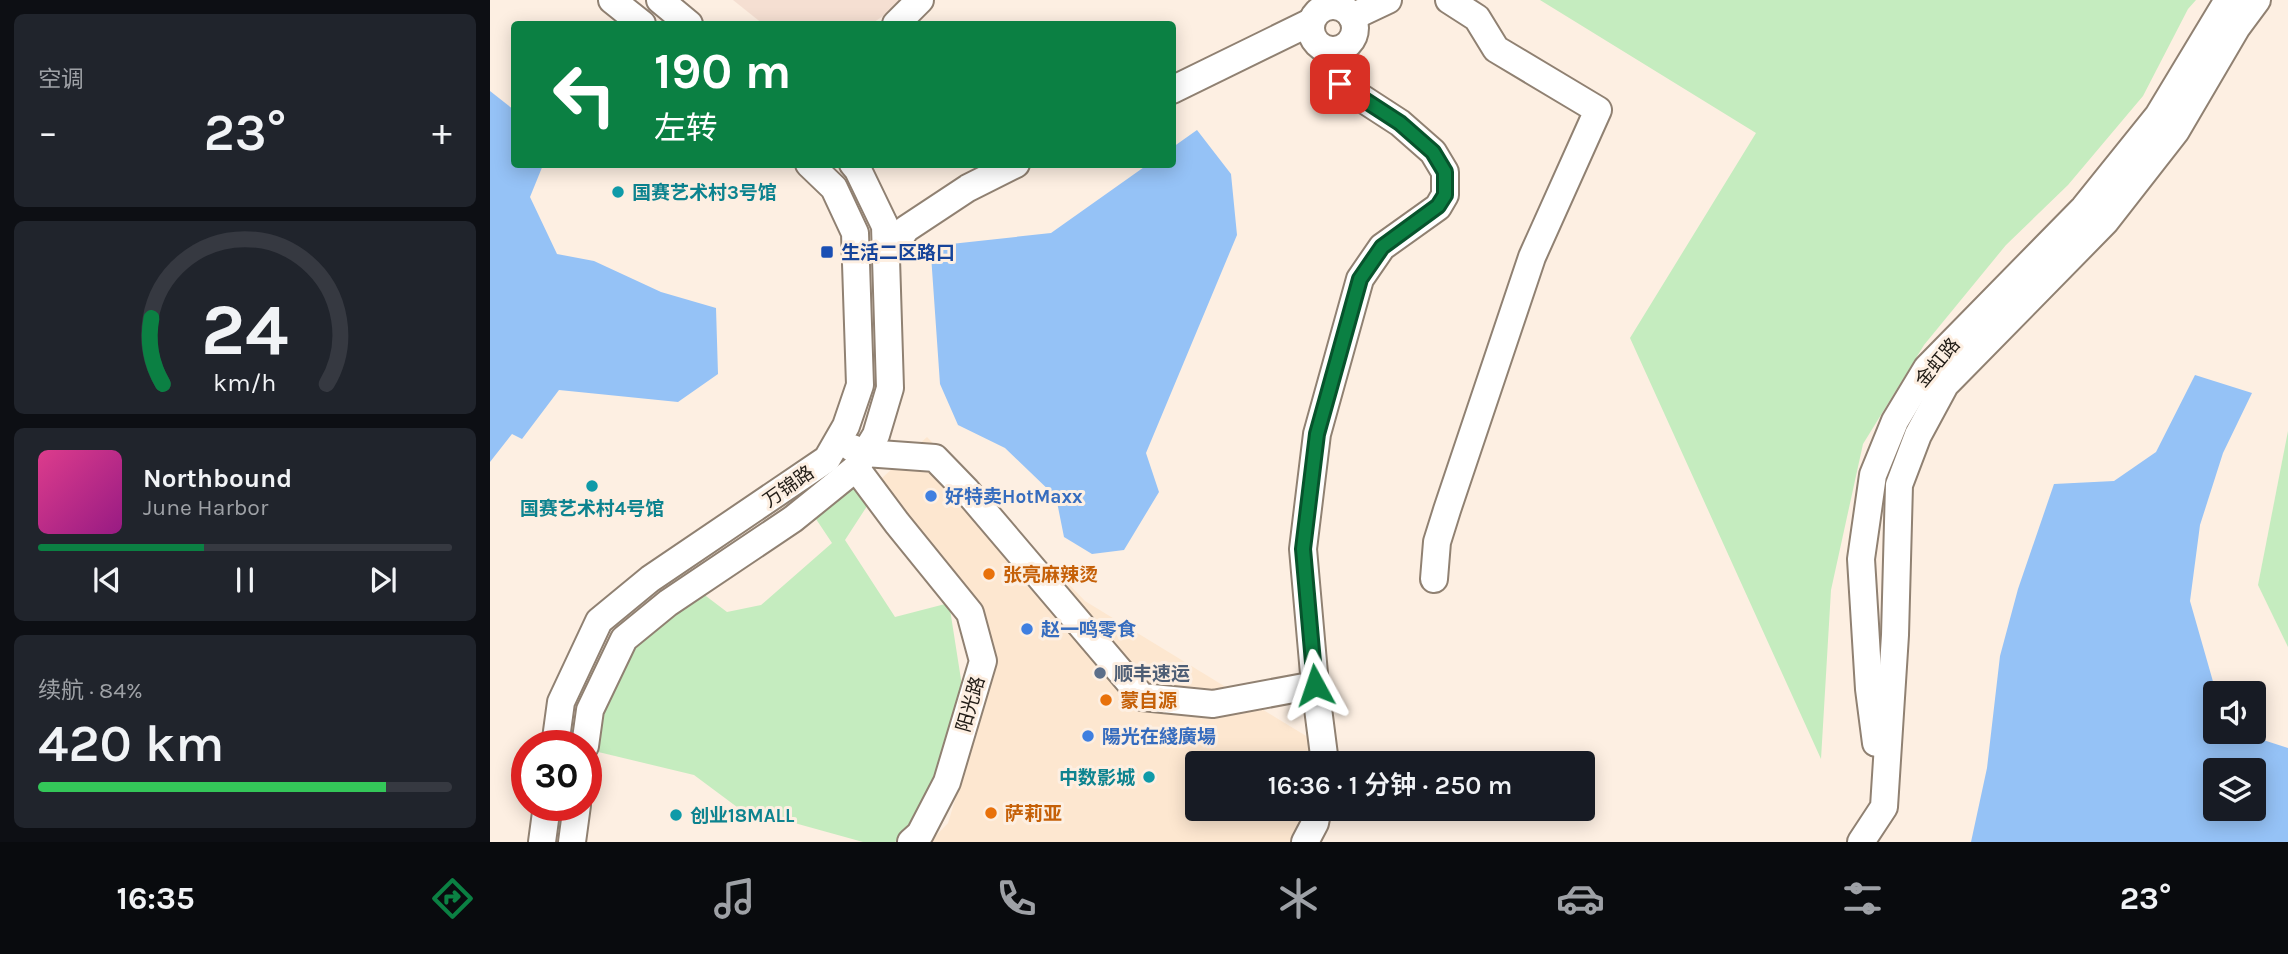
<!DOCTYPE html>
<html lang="zh">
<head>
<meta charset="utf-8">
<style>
  :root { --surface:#171b24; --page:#20242c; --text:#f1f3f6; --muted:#9ea1a6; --line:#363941; --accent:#0b8043 }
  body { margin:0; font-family:Karla,"Noto Sans SC",sans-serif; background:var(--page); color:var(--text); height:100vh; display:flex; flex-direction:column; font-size:26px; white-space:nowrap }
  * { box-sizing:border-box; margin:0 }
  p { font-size:23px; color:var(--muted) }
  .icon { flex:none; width:38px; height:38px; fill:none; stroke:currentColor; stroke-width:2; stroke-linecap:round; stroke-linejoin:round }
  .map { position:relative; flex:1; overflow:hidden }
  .details { display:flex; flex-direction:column; gap:14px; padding:14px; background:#0d0f14; width:490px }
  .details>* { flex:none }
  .hud { position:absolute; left:21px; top:21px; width:665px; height:147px; border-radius:7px; box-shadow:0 4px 18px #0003; background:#0b8043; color:#fff; overflow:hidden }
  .tools { position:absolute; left:1713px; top:681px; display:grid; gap:14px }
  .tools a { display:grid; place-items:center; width:63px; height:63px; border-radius:7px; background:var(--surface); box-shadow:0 4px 18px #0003; font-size:35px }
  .speed { position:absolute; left:21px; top:730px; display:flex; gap:14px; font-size:35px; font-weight:700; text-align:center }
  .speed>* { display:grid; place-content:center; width:91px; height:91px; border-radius:50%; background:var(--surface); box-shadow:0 4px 18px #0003; line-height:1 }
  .speed .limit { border:10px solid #d22; background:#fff; color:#111 }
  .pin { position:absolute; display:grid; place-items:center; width:60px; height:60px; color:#fff; margin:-30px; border-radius:14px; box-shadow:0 4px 10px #0006 }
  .me { position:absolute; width:77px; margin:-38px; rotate:355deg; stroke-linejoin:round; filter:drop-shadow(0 0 5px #0008) }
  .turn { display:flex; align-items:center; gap:24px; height:147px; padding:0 28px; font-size:32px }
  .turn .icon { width:91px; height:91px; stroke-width:2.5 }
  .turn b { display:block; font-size:49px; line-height:60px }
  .big { font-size:52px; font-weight:600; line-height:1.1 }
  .details .card { flex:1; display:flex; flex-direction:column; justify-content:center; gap:10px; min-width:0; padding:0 24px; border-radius:10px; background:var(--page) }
  .details .dial { align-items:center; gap:0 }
  .dial svg { height:182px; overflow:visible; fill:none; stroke:var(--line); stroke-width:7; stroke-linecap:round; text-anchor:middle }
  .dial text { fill:var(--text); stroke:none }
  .song { display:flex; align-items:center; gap:21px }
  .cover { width:84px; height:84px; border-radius:10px; background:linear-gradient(135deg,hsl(330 70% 55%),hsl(310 70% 35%)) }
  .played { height:7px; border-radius:4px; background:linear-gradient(90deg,var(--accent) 40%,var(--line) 40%) }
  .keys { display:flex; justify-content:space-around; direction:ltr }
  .heat { display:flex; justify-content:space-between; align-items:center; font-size:38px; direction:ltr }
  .charge { height:10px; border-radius:5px; background:linear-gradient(90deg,#34c759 84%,var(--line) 0) }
  .trip { position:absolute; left:695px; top:751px; width:410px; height:70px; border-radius:7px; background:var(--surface); box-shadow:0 4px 18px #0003; font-weight:600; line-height:70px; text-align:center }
  .tabs { display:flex; height:112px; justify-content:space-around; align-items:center; background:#090b0e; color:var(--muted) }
  .tabs .icon { width:49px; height:49px }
  .tabs .active { color:var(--accent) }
  .tabs b { font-size:32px; color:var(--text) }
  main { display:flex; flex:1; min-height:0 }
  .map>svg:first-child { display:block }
</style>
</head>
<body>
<main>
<section class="details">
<div class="card"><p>空调</p>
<div class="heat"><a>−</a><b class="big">23°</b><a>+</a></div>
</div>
<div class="card dial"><svg viewBox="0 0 100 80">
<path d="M14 69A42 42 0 1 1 86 69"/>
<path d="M14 69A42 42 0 0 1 9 40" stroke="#0b8043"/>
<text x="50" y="56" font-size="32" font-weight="700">24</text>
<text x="50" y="72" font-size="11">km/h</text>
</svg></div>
<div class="card">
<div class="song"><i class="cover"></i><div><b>Northbound</b><p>June Harbor</p></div></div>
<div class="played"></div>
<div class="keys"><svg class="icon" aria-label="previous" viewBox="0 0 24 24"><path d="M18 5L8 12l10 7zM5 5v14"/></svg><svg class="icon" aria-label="pause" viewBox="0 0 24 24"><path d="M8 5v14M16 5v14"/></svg><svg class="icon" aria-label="next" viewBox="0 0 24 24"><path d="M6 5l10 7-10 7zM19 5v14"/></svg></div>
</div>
<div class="card"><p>续航 · 84%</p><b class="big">420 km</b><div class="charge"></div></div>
</section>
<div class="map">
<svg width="1798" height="842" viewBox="0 0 1798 842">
  <rect width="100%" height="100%" fill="#fdefe2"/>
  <path fill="#fde7d0" d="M437,437l158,164 231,141 -3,21h-116v45l109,1 -1,6 -15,27h-360l18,-19 50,-164 -127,-171z"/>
  <path fill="#f5dfd2" d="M243,0h175l-37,24h-108z"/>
  <g fill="#c5ecbf">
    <path d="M1050,0h656l-8,9 -45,87 -75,89 -62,60 -82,100 -61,99 -32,146 -10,169 -191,-421 126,-205z"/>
    <path d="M1798,431v216l-30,-62z"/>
    <path d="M366,477l15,23 -26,40 50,77 54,-14 16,102 -28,76 -24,45 -18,16h-32l-126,-35 -43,-32 -104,-25 6,-38 33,-70 69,-52 29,22 34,-7 71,-62 -20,-30z"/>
  </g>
  <g fill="#95c2f6" fill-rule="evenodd">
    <path d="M0,91l24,19v54l29,1 -13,32 27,57 37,7 67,31 55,16 2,66 -40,28 -119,-12 -37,49 -10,-5 -22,28z"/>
    <path d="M707,130l34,44 6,61 -91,218 13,39 -35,58 -32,4 -28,-17 -8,-40 -51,-49 -47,-23 -18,-41 -9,-129 20,-11 100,-11 96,-68 25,-1 1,-17z"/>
    <path d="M1705,375l57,18 -29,60 -23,72 -10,76 24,84 6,8h-4v39h36l5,6 31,10v94h-317l16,-74 13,-112 18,-67 36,-105 60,-3 42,-29zM1726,770h38v38h-38z"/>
  </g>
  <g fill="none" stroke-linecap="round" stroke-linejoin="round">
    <g stroke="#908172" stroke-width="30">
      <g id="minor">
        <path d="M122,0l30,24"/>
        <path d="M170,0l29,24"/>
        <circle cx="843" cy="28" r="22"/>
        <path d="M862,17l36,-17"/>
        <path d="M406,24l24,-24"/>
        <path d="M682,90l139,-68"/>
        <path d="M396,258l20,-29 62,-41 48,-24"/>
        <path d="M362,448l13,5 70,5 31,32 176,207 71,7 102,-19"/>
        <path d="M366,468l41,55 73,90 13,48 -36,121 -27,52 -9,8"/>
        <path d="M944,579l3,-37 10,-32 85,-253 66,-147 -102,-61 -19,-31 -28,-18"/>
        <path d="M1386,743l-7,-54 -8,-130 12,-84 22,-54 32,-53 157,-160 74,-92 70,-116"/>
        <path d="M65,746l6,-44 38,-81 51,-42 177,-120 19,-33 14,-41 -5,-152 -21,-45 -25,-24"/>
        <path d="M95,746l5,-36 34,-71 44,-36 125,-84 63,-51 20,-33 14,-47 -5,-162 -27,-56 -5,-6"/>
        <path d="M835,763l-10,-78 -12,-136 14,-115 43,-155 22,-32 56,-40 7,-12v-23l-12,-20 -33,-29 -60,-39 -12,-34"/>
        <path d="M52,842l5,-37"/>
        <path d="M82,842l5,-37"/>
        <path d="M815,842l10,-19 3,-15"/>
        <path d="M1371,842l23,-35 11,-172 4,-150 19,-50 27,-50 160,-163 71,-91 61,-104 20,-27"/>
      </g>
    </g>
    <use href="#minor" stroke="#fff" stroke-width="26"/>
  </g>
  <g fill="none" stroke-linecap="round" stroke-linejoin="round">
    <g stroke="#07532c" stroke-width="18">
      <path id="route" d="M825,685l-12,-136 14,-115 43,-155 22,-32 56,-41 7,-11v-23l-12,-20 -33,-29 -60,-39"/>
    </g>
    <use href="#route" stroke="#0b8043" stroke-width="12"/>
  </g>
  <g fill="#0f9aa8" stroke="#fdefe2" stroke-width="2.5">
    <circle cx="128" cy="192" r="7"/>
    <circle cx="102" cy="486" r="7"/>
    <circle cx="659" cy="777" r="7"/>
    <circle cx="186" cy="815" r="7"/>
  </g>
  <rect fill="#1a4fb4" stroke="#fdefe2" stroke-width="2.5" x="330" y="245" width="14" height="14" rx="3.5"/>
  <g fill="#3f7fe0" stroke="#fdefe2" stroke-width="2.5">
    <circle cx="441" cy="496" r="7"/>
    <circle cx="537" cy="629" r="7"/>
    <circle cx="598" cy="736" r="7"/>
  </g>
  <g fill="#e8710a" stroke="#fdefe2" stroke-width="2.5">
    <circle cx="499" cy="574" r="7"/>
    <circle cx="616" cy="700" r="7"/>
    <circle cx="501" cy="813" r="7"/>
  </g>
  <circle fill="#5c6f8a" stroke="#fdefe2" stroke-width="2.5" cx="610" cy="673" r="7"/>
  <g text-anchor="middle" stroke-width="6" stroke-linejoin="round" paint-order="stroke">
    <g font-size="19" font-weight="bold" fill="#0d838f" stroke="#fdefe2" text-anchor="start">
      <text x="142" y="199">国赛艺术村3号馆</text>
      <text x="102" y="515" text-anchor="middle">国赛艺术村4号馆</text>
      <text x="645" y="784" text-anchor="end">中数影城</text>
      <text x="200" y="822">创业18MALL</text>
    </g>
    <g font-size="19" font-weight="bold" fill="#164399" stroke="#fdefe2" text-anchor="start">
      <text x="351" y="259">生活二区路口</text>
    </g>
    <g font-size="19" fill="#211c16" stroke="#fdefe2">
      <text transform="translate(1447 362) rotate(-50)" y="7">金虹路</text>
      <text transform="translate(298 486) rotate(-35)" y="7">万锦路</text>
      <text transform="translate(480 704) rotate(-74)" y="7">阳光路</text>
    </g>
    <g font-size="19" font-weight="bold" fill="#366cbe" stroke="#fdefe2" text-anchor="start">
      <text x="455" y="503">好特卖HotMaxx</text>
      <text x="551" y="636">赵一鸣零食</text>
      <text x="612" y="743">陽光在綫廣場</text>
    </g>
    <g font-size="19" font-weight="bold" fill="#c56008" stroke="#fdefe2" text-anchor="start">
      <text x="513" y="581">张亮麻辣烫</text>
      <text x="630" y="707">蒙自源</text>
      <text x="515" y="820">萨莉亚</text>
    </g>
    <g font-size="19" font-weight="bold" fill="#4e5e75" stroke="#fdefe2" text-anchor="start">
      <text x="624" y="680">顺丰速运</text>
    </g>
  </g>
</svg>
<div class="tools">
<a><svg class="icon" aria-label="sound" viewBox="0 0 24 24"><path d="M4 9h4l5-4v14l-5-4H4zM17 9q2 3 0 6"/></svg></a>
<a><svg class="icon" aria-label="layers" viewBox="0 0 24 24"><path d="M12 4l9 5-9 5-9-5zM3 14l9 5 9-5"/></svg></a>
</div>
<div class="speed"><div class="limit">30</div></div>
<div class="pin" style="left:850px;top:84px;background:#d93025"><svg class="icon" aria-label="arrive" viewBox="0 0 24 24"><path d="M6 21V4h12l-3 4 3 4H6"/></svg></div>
<svg class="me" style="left:825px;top:685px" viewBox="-20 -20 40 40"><path d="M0-17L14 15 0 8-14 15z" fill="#0b8043" stroke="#fff" stroke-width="4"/></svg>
<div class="trip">16:36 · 1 分钟 · 250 m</div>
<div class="hud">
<div class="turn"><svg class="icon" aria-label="left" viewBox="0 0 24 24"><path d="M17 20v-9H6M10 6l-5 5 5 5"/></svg><div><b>190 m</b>左转</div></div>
</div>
</div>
</main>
<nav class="tabs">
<b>16:35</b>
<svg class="icon active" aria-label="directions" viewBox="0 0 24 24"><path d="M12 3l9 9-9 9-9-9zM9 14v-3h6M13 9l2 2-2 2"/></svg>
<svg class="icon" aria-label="music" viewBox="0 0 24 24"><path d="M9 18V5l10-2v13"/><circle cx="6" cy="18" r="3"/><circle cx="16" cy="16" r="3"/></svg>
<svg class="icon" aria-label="phone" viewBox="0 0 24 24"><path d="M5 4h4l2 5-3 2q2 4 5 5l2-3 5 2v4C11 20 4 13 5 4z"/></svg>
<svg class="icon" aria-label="climate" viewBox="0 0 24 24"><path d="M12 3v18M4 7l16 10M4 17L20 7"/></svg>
<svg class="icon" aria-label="car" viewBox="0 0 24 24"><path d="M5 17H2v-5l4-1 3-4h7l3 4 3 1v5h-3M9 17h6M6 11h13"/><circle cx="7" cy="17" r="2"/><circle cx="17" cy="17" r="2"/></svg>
<svg class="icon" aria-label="filters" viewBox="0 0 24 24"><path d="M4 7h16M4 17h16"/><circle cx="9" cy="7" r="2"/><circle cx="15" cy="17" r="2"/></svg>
<b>23°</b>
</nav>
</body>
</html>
